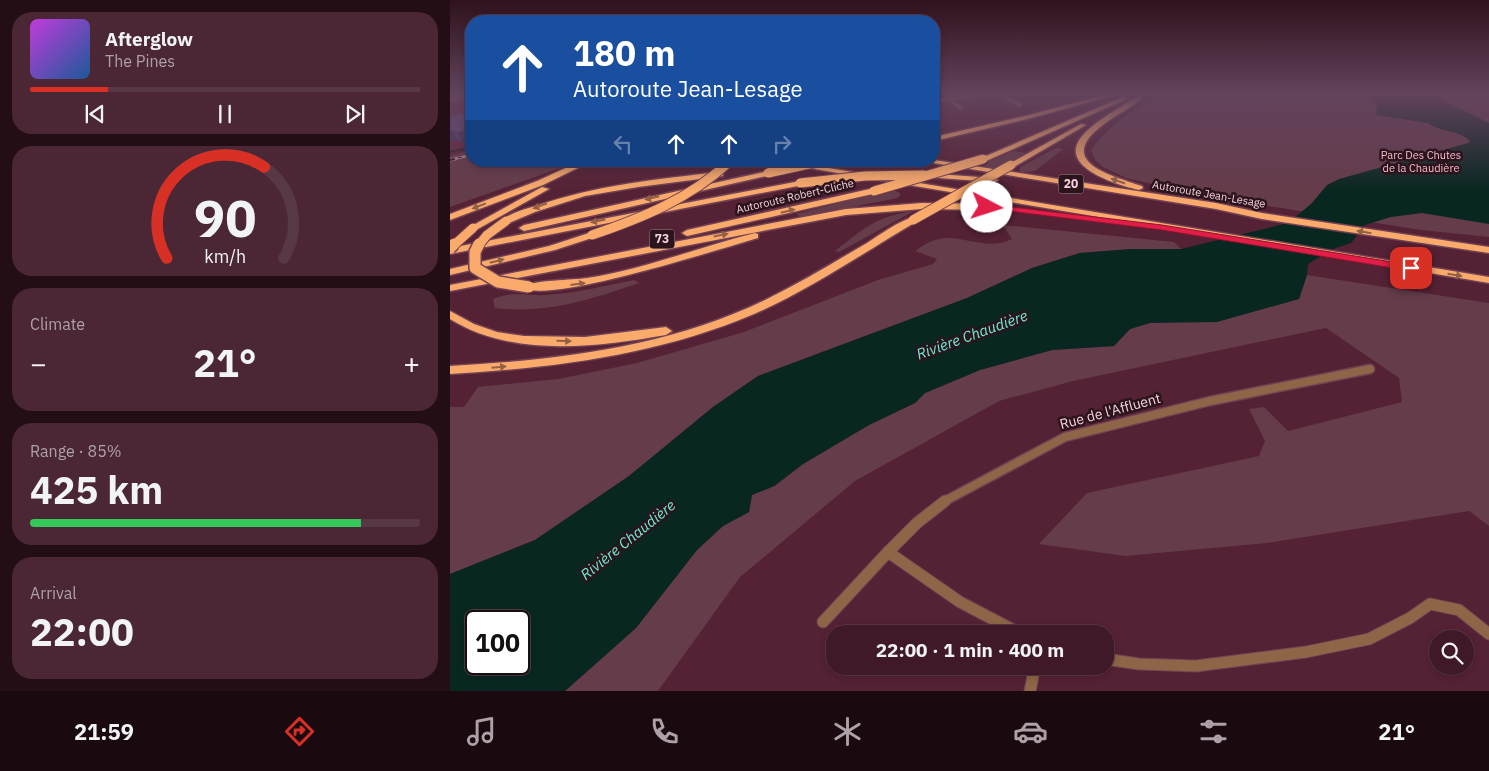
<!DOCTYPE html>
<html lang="en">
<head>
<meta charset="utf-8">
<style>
  :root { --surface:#401928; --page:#4b2634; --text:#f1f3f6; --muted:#aea0a8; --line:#593845; --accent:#d93025 }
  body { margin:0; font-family:"IBM Plex Sans",sans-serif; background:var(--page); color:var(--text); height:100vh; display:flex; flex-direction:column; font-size:19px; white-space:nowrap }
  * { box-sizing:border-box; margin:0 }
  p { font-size:16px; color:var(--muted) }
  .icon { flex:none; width:28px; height:28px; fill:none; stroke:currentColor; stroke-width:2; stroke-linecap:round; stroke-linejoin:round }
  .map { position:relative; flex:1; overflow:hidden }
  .details { display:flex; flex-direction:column; gap:12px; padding:12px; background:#230e16; width:450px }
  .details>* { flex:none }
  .banner { position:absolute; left:15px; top:15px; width:475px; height:152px; border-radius:20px; box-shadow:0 2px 8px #0003,0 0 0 1px var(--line); background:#1a4fa0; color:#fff; overflow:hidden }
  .controls { position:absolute; left:979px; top:630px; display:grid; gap:10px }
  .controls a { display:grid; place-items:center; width:45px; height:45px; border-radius:50%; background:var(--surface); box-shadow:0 2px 8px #0003,0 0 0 1px var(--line); font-size:25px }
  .speed { position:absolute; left:15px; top:610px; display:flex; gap:10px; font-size:25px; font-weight:700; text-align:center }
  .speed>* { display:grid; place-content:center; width:65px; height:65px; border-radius:50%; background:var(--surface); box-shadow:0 2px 8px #0003,0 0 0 1px var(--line); line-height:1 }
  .speed .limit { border:2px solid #111; border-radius:8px; background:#fff; color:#111 }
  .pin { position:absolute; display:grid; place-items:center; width:42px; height:42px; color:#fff; margin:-21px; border-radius:10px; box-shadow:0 2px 8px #0006 }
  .me { position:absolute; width:55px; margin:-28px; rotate:95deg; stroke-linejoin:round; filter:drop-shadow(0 0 4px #0008) }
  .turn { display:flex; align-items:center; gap:18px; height:105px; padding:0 25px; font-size:22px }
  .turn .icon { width:65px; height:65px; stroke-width:2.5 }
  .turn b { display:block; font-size:35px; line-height:42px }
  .lanes { display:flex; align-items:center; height:48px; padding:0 25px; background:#0003; justify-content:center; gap:25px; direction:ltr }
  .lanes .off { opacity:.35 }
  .big { font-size:38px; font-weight:800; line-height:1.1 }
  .details .card { flex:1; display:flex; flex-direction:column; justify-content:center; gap:8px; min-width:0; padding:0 18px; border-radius:20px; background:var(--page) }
  .details .dial { align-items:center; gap:0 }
  .dial svg { height:130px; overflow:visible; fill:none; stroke:var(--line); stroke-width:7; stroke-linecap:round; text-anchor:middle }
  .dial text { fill:var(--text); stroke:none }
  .song { display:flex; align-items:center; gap:15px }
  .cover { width:60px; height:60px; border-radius:8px; background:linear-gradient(135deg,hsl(290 70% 55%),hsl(210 70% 35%)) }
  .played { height:5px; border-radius:2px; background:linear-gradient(90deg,var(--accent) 20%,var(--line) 20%) }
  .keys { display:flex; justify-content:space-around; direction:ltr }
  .heat { display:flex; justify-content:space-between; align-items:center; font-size:28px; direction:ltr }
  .charge { height:8px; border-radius:4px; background:linear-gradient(90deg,#34c759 85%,var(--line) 0) }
  .trip { position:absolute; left:376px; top:625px; width:288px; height:50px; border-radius:20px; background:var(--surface); box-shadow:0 2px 8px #0003,0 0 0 1px var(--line); font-weight:800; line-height:50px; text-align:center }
  .dock { display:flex; height:80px; justify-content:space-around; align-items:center; background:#1a0a10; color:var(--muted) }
  .dock .icon { width:35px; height:35px }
  .dock .current { color:var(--accent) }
  .dock b { font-size:22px; color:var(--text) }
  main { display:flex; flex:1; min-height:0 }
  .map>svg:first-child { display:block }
</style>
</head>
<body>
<main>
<section class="details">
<div class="card">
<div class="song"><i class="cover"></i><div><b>Afterglow</b><p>The Pines</p></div></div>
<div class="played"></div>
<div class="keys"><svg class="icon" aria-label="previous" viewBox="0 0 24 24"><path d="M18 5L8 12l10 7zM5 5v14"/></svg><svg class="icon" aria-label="pause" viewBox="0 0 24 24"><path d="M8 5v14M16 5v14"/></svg><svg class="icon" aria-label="next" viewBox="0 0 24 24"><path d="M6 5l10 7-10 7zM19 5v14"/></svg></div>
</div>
<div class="card dial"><svg viewBox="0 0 100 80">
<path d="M14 69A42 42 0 1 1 86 69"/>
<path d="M14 69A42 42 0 0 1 74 13" stroke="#d93025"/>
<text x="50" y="56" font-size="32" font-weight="700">90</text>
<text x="50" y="72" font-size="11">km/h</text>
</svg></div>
<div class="card"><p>Climate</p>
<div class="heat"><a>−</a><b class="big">21°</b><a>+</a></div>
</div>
<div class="card"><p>Range · 85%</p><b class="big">425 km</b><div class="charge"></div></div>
<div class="card"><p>Arrival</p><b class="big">22:00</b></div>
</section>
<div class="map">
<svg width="1039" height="691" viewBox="0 0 1039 691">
  <rect width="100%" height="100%" fill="#552135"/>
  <path fill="#62263e" d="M21,98v48l-21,5v-50z"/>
  <g fill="#653c4a">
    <path d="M716,94h323v143l-68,-7 -216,-34 -79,-18 -23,-11 -8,-7 -4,-10c19,-25 45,-45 75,-56z"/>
    <path d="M606,148l7,1 -28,22 -15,2v-6z"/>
    <path d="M21,150v11h101l-9,6 -113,40v-51z"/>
    <path d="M564,151l12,2 -30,16 -12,-2 5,-6z"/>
    <path d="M436,191h10l5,3 -3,4 -97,19 -5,-3z"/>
    <path d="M464,211l-75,41 -4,-1c30,-23 39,-34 79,-40z"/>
    <path d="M553,225l171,17 7,7h-50l-51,4 -48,15 -65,30 -209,78 -45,31 -84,69 -94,64 -85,34v-167h14l14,-20 80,-8 79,-16 107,-31 134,-52 55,-16 4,-5 -22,-8c5,-3 11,-8 17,-10 25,-11 52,12 80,-2z"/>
    <path d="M857,275l182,28v223l-20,-15 -202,32 -142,13 -86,-12 48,-51 172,-37 6,-15 -16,-32 15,-2 24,24 114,-29 -3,-24 -73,-50 -253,53 -74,20 -144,80 -115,96 -82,114h-93l71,-63 61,-78 26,-24 26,-14 3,-17 23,-9 28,-22 66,-39 46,-22 10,-10 55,-23 72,-20 62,-4 16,-17 20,-6 149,-24z"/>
    <path d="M184,280l5,3c-50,17 -91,31 -144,25l-2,-9c17,-8 35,-3 53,-4 30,-2 59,-9 88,-15z"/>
  </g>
  <path fill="#092721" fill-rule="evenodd" d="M925,94h56l58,29v101l-67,-11 -31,4 -26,8 -14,18 -18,6 -25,15 -1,11 -8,24 -82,23 -67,1 -20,6 -16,17 -62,4 -72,20 -55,23 -10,10 -46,22 -66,39 -29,22 -22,9 -3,17 -26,14 -26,24 -61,78 -71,63h-115v-117l85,-34 94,-64 84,-69 45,-31 209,-78 65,-30 48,-15 51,-4h50l107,-26 23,-19 16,-19 12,-6 129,-36 2,-2c-10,-11 -31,-9 -42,-18l-52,-8 1,-10 -11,-9zM26,621h43v43h-43z"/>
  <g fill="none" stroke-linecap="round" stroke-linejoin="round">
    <path stroke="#092721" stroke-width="1" d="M0,152l21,-5"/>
    <g stroke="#724153" stroke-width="5">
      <g id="street-far2">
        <path d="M549,94l21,11"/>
        <path d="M0,99l15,-2 1,-3"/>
        <path d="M499,99l12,9"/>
        <path d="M484,101l56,-7"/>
      </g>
    </g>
    <g stroke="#724153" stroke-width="11">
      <path id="street-far1" d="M493,502l122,-65 145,-36 160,-32"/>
    </g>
    <g stroke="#724153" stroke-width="13">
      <g id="street">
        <path d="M495,501l-28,22 -29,29 72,50 61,32"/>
        <path d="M373,622l65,-70"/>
        <path d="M655,659l34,5 57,2 110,-14 63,-13 41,-21 20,-14 29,6 30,24"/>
        <path d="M580,691l5,-25"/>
      </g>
    </g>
    <g stroke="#724153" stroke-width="3">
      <g id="highway">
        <path d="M658,94h10l-90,25 -94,22v-4l91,-21z"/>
        <path d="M675,96l2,3 -141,62 -7,-2z"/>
        <path d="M687,97l5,1c-11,10 -26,17 -38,26 -50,37 5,51 38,62l1,2 -4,2c-17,-4 -67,-18 -63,-42 3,-19 45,-41 61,-51z"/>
        <path d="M631,124l5,1 -72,42 -7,-2z"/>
        <path d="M484,160l282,43 46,10 227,34v6l-227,-34 -46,-10 -295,-48z"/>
        <path d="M131,161h11l-49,24 -93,35v-6l87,-33z"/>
        <path d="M317,161h19l703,116v6z"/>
        <path d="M318,171l4,2 -1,2 -247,56 -5,-3 5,-3z"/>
        <path d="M270,172h3v4l-85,11 -53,9 -50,16 -26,11h-6l-2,-2c9,-8 24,-12 35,-15 60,-21 122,-27 184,-34z"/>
        <path d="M472,173l72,5 4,2 -4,2 -69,-5 -4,-2z"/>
        <path d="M350,181l4,2 -1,2 -353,69v-6z"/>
        <path d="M92,187l7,2 -73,41h-6l-2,-2z"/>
        <path d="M424,188l4,3 -1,2 -190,43 -5,-3 5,-3z"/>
        <path d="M472,203l76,1 4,3 -4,3 -76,-1 -76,6 -396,76v-6l396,-76z"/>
        <path d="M463,217l3,1v4c-53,31 -105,67 -162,92 -96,41 -201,54 -304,60v-8c108,-6 219,-19 317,-67 35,-17 67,-37 100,-56 14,-9 30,-21 46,-26z"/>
        <path d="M142,232l3,1v4l-40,13 -105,25v-6l99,-23z"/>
        <path d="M305,233l3,1v4c-32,9 -215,68 -234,49 6,-7 51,-7 63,-9 58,-9 112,-31 168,-45z"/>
        <path d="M0,311l24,13 23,8 27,4 61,1 81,-10 6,4 -6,4c-69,12 -154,23 -216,-16z"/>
      </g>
    </g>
    <use href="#street-far2" stroke="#8e6647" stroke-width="4"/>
    <use href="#street-far1" stroke="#8e6647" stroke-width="8"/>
    <use href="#street" stroke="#8e6647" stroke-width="11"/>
    <use href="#highway" fill="#faab6c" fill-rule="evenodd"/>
    <g stroke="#b78e9c" stroke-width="2.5">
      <path id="rail-far1" d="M0,160l21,-5"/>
    </g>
    <g stroke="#b78e9c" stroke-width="3">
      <path id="rail" d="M0,160l5,-1"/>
    </g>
    <use href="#rail-far1" stroke="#2c141d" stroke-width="1" stroke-dasharray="4" stroke-linecap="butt"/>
    <use href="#rail" stroke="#2c141d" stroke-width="2" stroke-dasharray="5" stroke-linecap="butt"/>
    <g stroke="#724153" stroke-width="8" stroke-linecap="butt">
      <path id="highway-bridge-far2" d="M529,160l4,-1"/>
    </g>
    <g stroke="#724153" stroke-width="11" stroke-linecap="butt">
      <g id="highway-bridge-far1">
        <path d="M318,173l55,-12"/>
        <path d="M350,183l65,-7 59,-1"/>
        <path d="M424,191l109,-32"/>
        <path d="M463,220l98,-55"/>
        <path d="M142,235c50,-17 97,-36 136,-72"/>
        <path d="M3,246l20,-18"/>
        <path d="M28,246l9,-11 19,-14"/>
      </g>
    </g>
    <g stroke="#724153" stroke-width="14" stroke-linecap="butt">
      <g id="highway-bridge">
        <path d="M29,244l-4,8v16l23,14 31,5"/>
        <path d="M0,248l4,-4"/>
      </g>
    </g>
    <use href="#highway-bridge-far2" stroke="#faab6c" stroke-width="7"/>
    <use href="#highway-bridge-far1" stroke="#faab6c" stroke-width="9"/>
    <use href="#highway-bridge" stroke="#faab6c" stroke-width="11"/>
  </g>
  <path fill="#504071" d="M21,111v29l-9,2 -4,-2 -8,2v-26z"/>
  <g fill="#41345c">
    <path d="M21,129v11l-9,2 -5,-9z"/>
    <path d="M0,131h3l5,9 -8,2z"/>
  </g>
  <path fill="#5d4a83" stroke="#41345c" d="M21,111v18l-14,4 -4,-2h-3v-15z"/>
  <defs><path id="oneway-solid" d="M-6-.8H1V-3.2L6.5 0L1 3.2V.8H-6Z" transform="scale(1.25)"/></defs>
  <g fill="#936044">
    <use href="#oneway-solid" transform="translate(668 181) rotate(-161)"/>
    <use href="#oneway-solid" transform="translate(202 198) rotate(167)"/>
    <use href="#oneway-solid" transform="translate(29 206) rotate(159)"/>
    <use href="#oneway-solid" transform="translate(90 206) rotate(160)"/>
    <use href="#oneway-solid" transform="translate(338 211) rotate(-13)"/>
    <use href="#oneway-solid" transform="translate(148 221) rotate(169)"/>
    <use href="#oneway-solid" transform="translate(914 232) rotate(-171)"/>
    <use href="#oneway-solid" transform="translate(271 235) rotate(-11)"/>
    <use href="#oneway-solid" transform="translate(47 261) rotate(-14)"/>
    <use href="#oneway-solid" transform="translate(1005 275) rotate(9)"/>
    <use href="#oneway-solid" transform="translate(128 284) rotate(-7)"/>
    <use href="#oneway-solid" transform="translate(114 341) rotate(1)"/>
    <use href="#oneway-solid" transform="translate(49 367) rotate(-5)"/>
  </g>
  <linearGradient id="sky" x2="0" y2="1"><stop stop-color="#2f121d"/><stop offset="0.49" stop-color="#62435c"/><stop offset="1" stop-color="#62435c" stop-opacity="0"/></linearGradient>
  <rect width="1039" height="191" fill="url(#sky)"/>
  <path fill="#e11d48" stroke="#92132f" d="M537,204l175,21 249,40 5,3 -5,3 -249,-41 -178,-22 -1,-1z"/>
  <g text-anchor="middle" stroke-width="5" stroke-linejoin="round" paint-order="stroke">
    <g font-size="11" fill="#f9bccf" stroke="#2c141d">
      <text x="971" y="159">Parc Des Chutes<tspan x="971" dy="13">de la Chaudière</tspan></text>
    </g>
    <g font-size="11" fill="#f4d1dc" stroke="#2c141d">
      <text transform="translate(759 194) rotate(10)" y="4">Autoroute Jean-Lesage</text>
      <text transform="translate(345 196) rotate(-13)" y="4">Autoroute Robert-Cliche</text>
    </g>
    <g fill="#2c141d" stroke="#b898a3" stroke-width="1">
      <rect x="608.5" y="174.5" width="25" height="19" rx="4"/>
      <rect x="199.5" y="229.5" width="25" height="19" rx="4"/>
    </g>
    <g font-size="12" font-weight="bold" fill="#f4d1dc">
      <text x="621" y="188">20</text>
      <text x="212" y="243">73</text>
    </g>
    <g font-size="14" fill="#f4d1dc" stroke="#2c141d">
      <text transform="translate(660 411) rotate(-15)" y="5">Rue de l'Affluent</text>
    </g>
    <g font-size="15" font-style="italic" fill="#69eed4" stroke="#2c141d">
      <text transform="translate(522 335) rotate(-20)" y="5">Rivière Chaudière</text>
      <text transform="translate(178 540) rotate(-39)" y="5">Rivière Chaudière</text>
    </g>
  </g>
</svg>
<div class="controls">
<a><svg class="icon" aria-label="search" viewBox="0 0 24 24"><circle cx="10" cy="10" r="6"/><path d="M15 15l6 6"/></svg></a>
</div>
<div class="speed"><div class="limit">100</div></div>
<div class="pin" style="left:961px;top:268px;background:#d93025"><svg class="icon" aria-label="arrive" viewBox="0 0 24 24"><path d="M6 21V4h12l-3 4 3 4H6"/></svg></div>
<svg class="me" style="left:537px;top:207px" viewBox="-20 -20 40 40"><circle r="19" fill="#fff"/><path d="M0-13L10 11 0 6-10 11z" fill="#e11d48"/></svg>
<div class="trip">22:00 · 1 min · 400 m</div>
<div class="banner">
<div class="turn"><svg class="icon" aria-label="ahead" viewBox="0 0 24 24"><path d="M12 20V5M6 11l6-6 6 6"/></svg><div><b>180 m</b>Autoroute Jean-Lesage</div></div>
<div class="lanes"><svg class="icon off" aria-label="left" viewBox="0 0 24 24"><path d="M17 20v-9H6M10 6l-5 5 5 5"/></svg><svg class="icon" aria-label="ahead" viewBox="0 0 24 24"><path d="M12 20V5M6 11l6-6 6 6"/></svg><svg class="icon" aria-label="ahead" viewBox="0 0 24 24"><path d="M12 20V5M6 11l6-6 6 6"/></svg><svg class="icon off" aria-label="right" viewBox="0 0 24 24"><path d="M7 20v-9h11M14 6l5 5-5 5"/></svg></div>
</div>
</div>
</main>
<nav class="dock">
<b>21:59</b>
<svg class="icon current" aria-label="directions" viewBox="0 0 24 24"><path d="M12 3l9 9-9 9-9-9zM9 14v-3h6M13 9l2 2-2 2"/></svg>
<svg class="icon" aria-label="music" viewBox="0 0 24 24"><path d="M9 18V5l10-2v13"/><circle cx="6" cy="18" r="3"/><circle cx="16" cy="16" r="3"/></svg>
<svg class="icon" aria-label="phone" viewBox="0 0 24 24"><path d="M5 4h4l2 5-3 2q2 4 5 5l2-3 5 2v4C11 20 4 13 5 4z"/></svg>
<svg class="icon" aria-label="climate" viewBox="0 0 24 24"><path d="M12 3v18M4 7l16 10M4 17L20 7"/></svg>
<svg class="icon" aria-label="car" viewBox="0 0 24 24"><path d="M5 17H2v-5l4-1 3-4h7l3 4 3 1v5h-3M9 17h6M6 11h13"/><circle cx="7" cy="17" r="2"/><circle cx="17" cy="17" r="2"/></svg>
<svg class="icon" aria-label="filters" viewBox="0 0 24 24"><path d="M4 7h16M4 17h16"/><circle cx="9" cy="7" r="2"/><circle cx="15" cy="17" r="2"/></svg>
<b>21°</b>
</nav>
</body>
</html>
